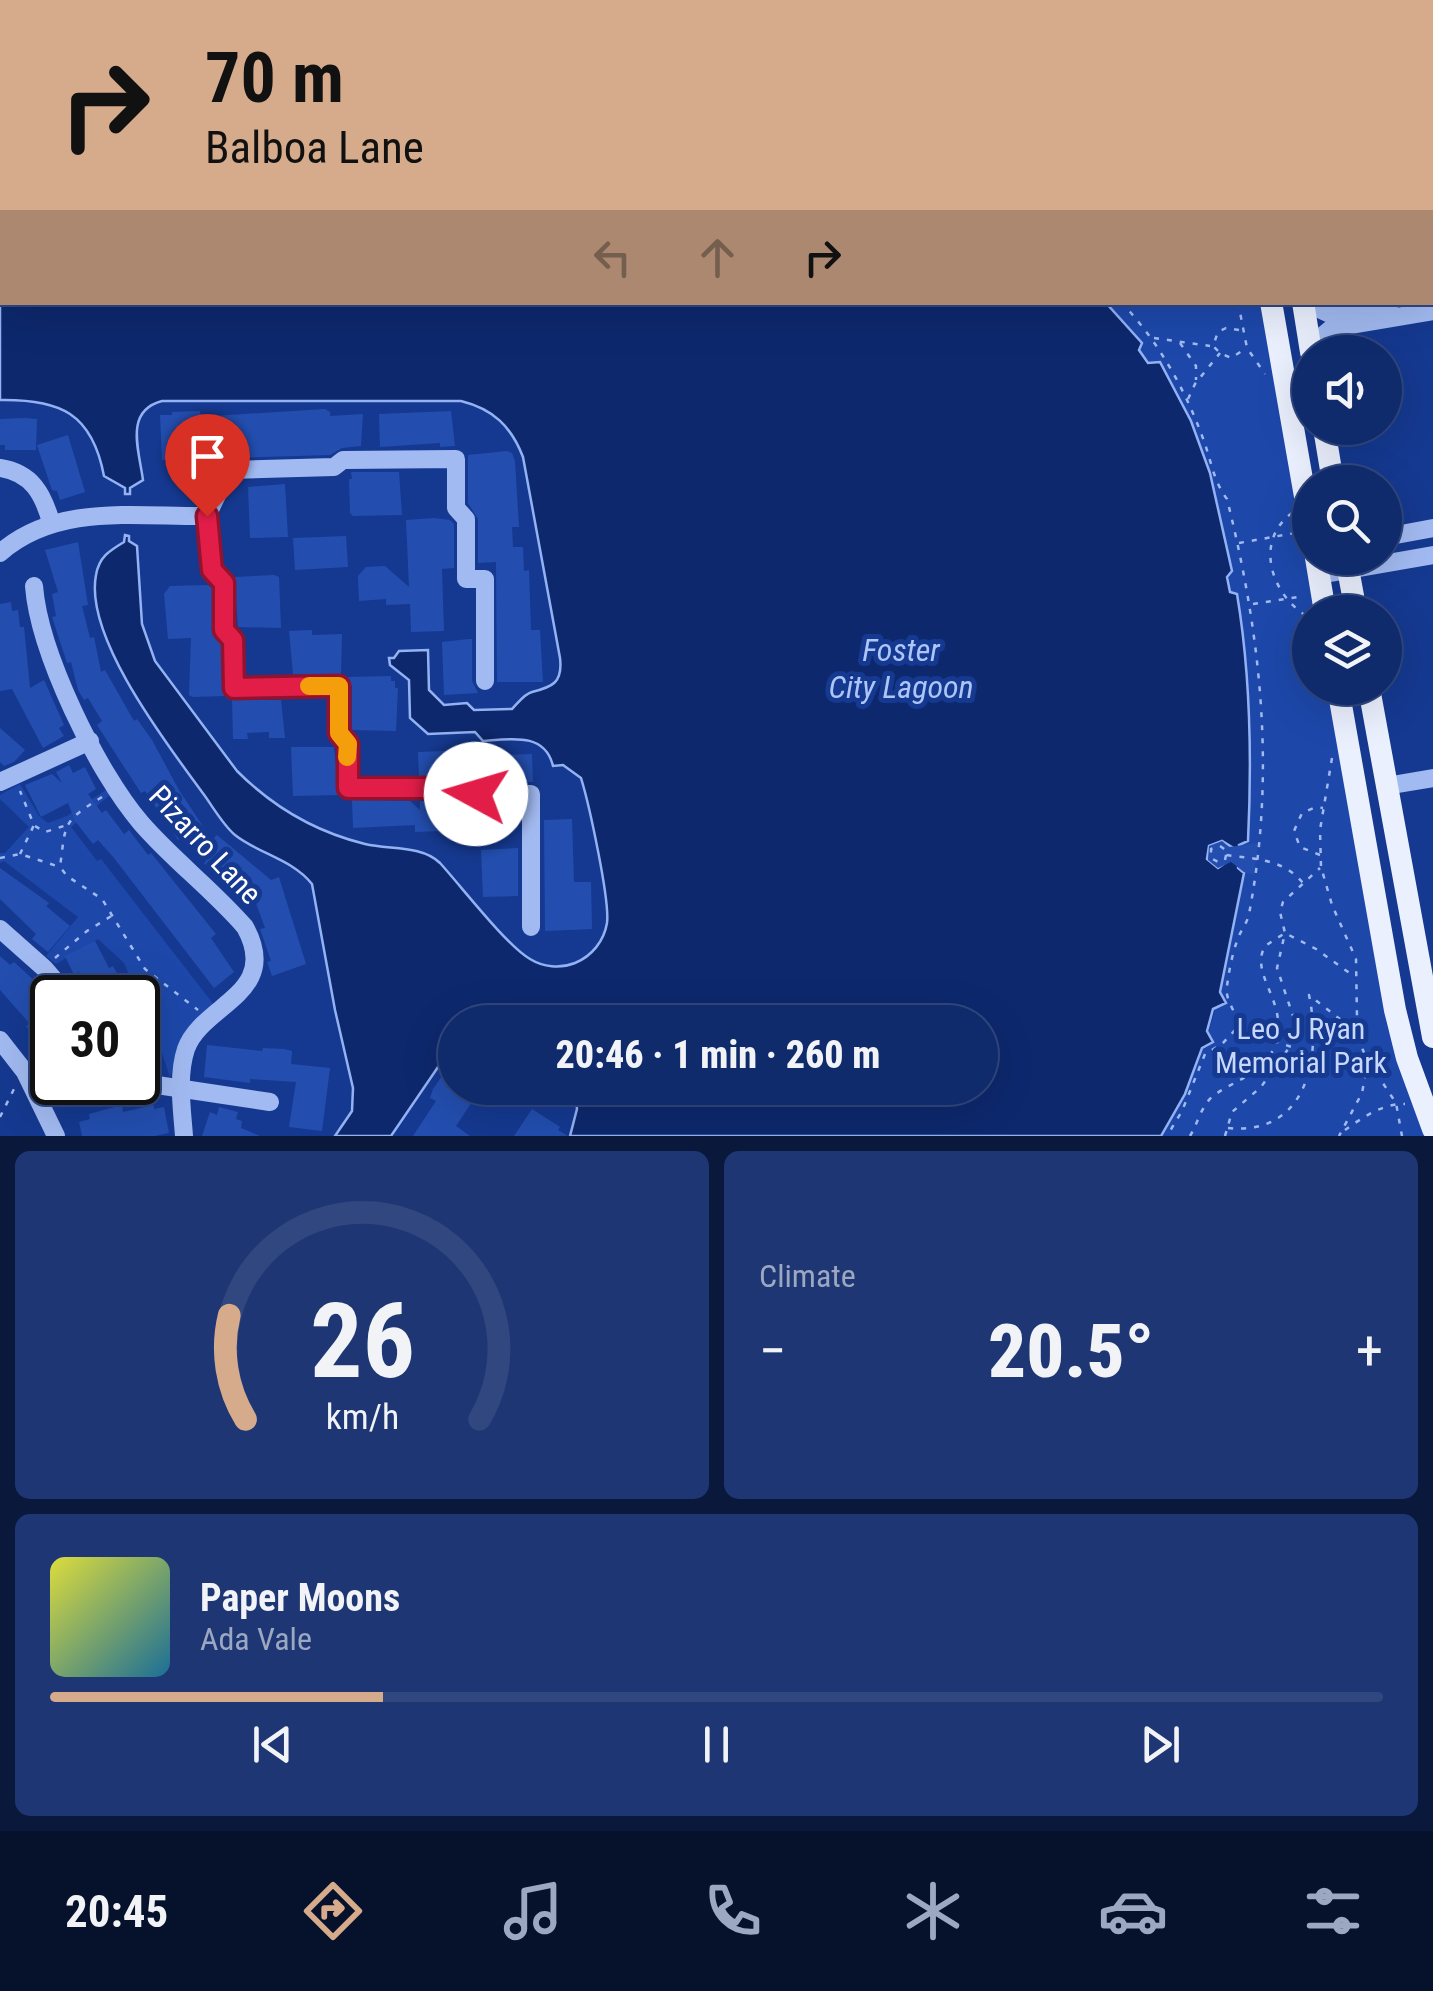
<!DOCTYPE html>
<html lang="en">
<head>
<meta charset="utf-8">
<style>
  :root { --surface:#102b6c; --page:#1e3774; --text:#f1f3f6; --muted:#9ca7c2; --line:#30477f; --accent:#d6ab8b }
  body { margin:0; font-family:"Roboto Condensed",sans-serif; background:var(--page); color:var(--text); height:100vh; display:flex; flex-direction:column; font-size:38px; white-space:nowrap }
  * { box-sizing:border-box; margin:0 }
  p { font-size:32px; color:var(--muted) }
  .icon { flex:none; width:55px; height:55px; fill:none; stroke:currentColor; stroke-width:2; stroke-linecap:round; stroke-linejoin:round }
  .map { position:relative; height:1136px; overflow:hidden }
  .details { display:flex; flex-direction:column; gap:15px; padding:15px; background:#09183b; flex:1 }
  .details>* { flex:none }
  .banner { position:absolute; left:0px; top:0px; width:1435px; height:305px; box-shadow:0 10px 40px #0002,0 0 0 2px var(--line); background:#d6ab8b; color:#111; overflow:hidden }
  .fabs { position:absolute; left:1292px; top:335px; display:grid; gap:20px }
  .fabs a { display:grid; place-items:center; width:110px; height:110px; border-radius:50%; background:var(--surface); box-shadow:0 10px 40px #0002,0 0 0 2px var(--line); font-size:50px }
  .speed { position:absolute; left:30px; top:975px; display:flex; gap:20px; font-size:50px; font-weight:700; text-align:center }
  .speed>* { display:grid; place-content:center; width:130px; height:130px; border-radius:50%; background:var(--surface); box-shadow:0 10px 40px #0002,0 0 0 2px var(--line); line-height:1 }
  .speed .limit { border:5px solid #111; border-radius:15px; background:#fff; color:#111 }
  .pin { position:absolute; display:grid; place-items:center; width:85px; height:85px; color:#fff; margin:-102px -42px; border-radius:50% 50% 50% 0; rotate:-45deg; box-shadow:0 0 10px #0007 }
  .pin .icon { rotate:45deg }
  .me { position:absolute; width:110px; margin:-55px; rotate:276deg; stroke-linejoin:round; filter:drop-shadow(0 0 8px #0008) }
  .turn { display:flex; align-items:center; gap:35px; height:210px; padding:0 40px; font-size:45px }
  .turn .icon { width:130px; height:130px; stroke-width:2.5 }
  .turn b { display:block; font-size:70px; line-height:85px }
  .lanes { display:flex; align-items:center; height:95px; padding:0 40px; background:#0003; justify-content:center; gap:50px; direction:ltr }
  .lanes .off { opacity:.35 }
  .big { font-size:75px; font-weight:800; line-height:1.1 }
  .details .tile { flex:1; display:flex; flex-direction:column; justify-content:center; gap:15px; min-width:0; padding:0 35px; border-radius:15px; background:var(--page) }
  .details .dial { align-items:center; gap:0 }
  .dial svg { height:260px; overflow:visible; fill:none; stroke:var(--line); stroke-width:7; stroke-linecap:round; text-anchor:middle }
  .dial text { fill:var(--text); stroke:none }
  .song { display:flex; align-items:center; gap:30px }
  .cover { width:120px; height:120px; border-radius:15px; background:linear-gradient(135deg,hsl(60 70% 55%),hsl(200 70% 35%)) }
  .played { height:10px; border-radius:5px; background:linear-gradient(90deg,var(--accent) 25%,var(--line) 25%) }
  .keys { display:flex; justify-content:space-around; direction:ltr }
  .heat { display:flex; justify-content:space-between; align-items:center; font-size:55px; direction:ltr }
  .details .tiles { flex:1; display:grid; gap:15px; grid-template-columns:1fr 1fr }
  .tile:last-child { grid-column:span 2 }
  .trip { position:absolute; left:438px; top:1005px; width:560px; height:100px; border-radius:50px; background:var(--surface); box-shadow:0 10px 40px #0002,0 0 0 2px var(--line); font-weight:800; line-height:100px; text-align:center }
  .dock { display:flex; height:160px; justify-content:space-around; align-items:center; background:#06112b; color:var(--muted) }
  .dock .icon { width:70px; height:70px }
  .dock .on { color:var(--accent) }
  .dock b { font-size:45px; color:var(--text) }
  .map>svg:first-child { display:block }
</style>
</head>
<body>
<div class="map">
<svg width="1433" height="1136" viewBox="0 0 1433 1136">
  <rect width="100%" height="100%" fill="#153990"/>
  <g fill="#1d48aa">
    <path d="M1105,303h155l58,309h-8v76h20l57,338 41,110h-267c48,-69 69,-181 83,-263l-6,-5 1,-7 -21,7 -11,-8 2,-14 13,-5 18,10 11,-127 -14,-129 -7,-3 -20,-119 -32,-80 -22,-29 -8,-1 -9,-13 2,-7z"/>
    <path d="M20,784l19,32 9,7 19,-7 39,-26 4,5 -39,32 26,34 4,-2 113,146 -30,28 -14,45 -24,-76 -8,2v-6l-13,-1 11,-6 -12,-28 -26,-24 -42,25 -10,-8 32,-39 -74,-56 -4,2v-10h5l24,-26 -29,-28v-4z"/>
  </g>
  <path fill="#0d286d" stroke="#93b2f4" stroke-width="2.5" d="M0,70l2,232 1104,1 36,40 -3,7 9,13 12,-1 31,59 19,52 22,98 -5,6 3,15 7,2c14,83 15,164 11,247l-9,4 1,7 -18,-11 -13,5 -2,13 11,9 13,-9 8,2 -1,7 6,5 -24,119 6,11 -13,6 -6,22 6,11 -11,6 -17,46 -24,42h-591l7,-27 -2,-21h405v-66h-525v26l-17,19 -47,69h-56l17,-25 1,-23 -18,-78 -23,-126c-20,-25 -53,-30 -77,-49 -13,-11 -23,-30 -33,-43 -35,-48 -118,-155 -106,-217 3,-18 13,-24 28,-33l1,-7 4,1v5l8,5 5,78 13,37 82,110c36,36 79,61 128,73 25,6 56,1 75,19 21,23 67,83 90,96 13,8 30,10 45,4 17,-7 29,-22 32,-40 3,-23 -18,-119 -26,-145l-18,-13 -10,1c-8,-34 -42,-27 -70,-25l-8,-9 -47,2 -18,-16 -1,-38 -19,-15 -1,-7h5l5,-7 29,-1 1,40 15,15 23,-2 7,7 38,-1c6,-6 12,-15 20,-17 20,-5 31,-9 28,-34l-37,-201c-12,-31 -30,-48 -62,-56h-299c-38,10 -23,49 -19,79l-13,8v6h-5v-6l-21,-12c-12,-63 -44,-77 -104,-76z"/>
  <g fill="#234eaf">
    <path d="M325,409l5,3v4l33,-2 -2,32 -19,2 -12,7 -168,5 -2,-45h12v-3l28,-1v3l13,2z"/>
    <path d="M451,411l4,35 -15,1v-4l-60,4 -1,-33z"/>
    <path d="M25,418l12,1 -1,31h-31v-5h-5v-26z"/>
    <path d="M68,435l17,57 -25,8 -3,-9 -5,-1 -15,-45z"/>
    <path d="M507,451l5,2 3,8 3,50 1,16h-7l1,20h10l1,24 5,-1 2,60h9l3,52h-46l-1,-120 -18,1v-44l-10,-16v-48z"/>
    <path d="M351,472h48l3,43 -49,1 -3,-3 -1,-34h3z"/>
    <path d="M285,484l3,53 -38,1 -2,-51z"/>
    <path d="M434,518l16,2 4,4v44l-12,1 2,62 -33,1 -1,-28 -24,1v-6l-27,2 -1,-25 8,-9 19,-1 24,21 -3,-67z"/>
    <path d="M346,536l2,31 -53,3 -2,-32z"/>
    <path d="M78,542l10,63 -6,1 8,32 4,-1 7,35 4,-2 29,51 3,-2 15,21 27,50 33,50 5,-5 54,45 8,-3 27,87 -34,12 -5,-14 4,-1 -11,-32 5,-1 -15,-41 -12,13 -34,-37 2,-2 -17,-16 -3,1 -5,-8 -3,2 -33,-49 -4,2 -44,-68 5,-4 -14,-23 -4,2 -6,-10 -7,-28 -4,1 -15,-46 4,-1 -4,-22 6,-2 -13,-42z"/>
    <path d="M274,575l5,2 2,51 -43,-1 -4,-50z"/>
    <path d="M208,585l4,3v42l9,15 4,51 -32,1 -4,-2 2,-57 -23,1 -4,-45 6,-8z"/>
    <path d="M11,602l1,9 6,-1 2,17h4l6,61 14,-8 20,45 -5,3 5,8 -21,12 -31,-59 -12,2v-87z"/>
    <path d="M312,630v5l30,-1 -1,40h-48l-4,-43z"/>
    <path d="M469,639h3v42l6,12 -34,2 -2,-53z"/>
    <path d="M391,676v5h4v7h3l-2,43 -44,-1v-44l-5,-9z"/>
    <path d="M232,700h49l4,38h-16v-6l-22,1 1,6h-15z"/>
    <path d="M0,728l25,22 -11,12 -10,4 -4,-4z"/>
    <path d="M291,747h43l5,48 -46,1z"/>
    <path d="M470,750l1,6 61,-2 1,28h-52l-13,-6h-49l-1,-24z"/>
    <path d="M69,765l4,8 12,-6 11,22 -8,5 14,19 4,-3 18,24 5,-4 19,25 3,-2 65,81 -5,4 23,34 -20,16 -100,-130 -16,-18 -5,4 -18,-23 -7,-18 -27,14 -16,-32 27,-11 10,9 -6,-11z"/>
    <path d="M352,800l58,1 10,9v-9h43l4,29 -52,2v-7l-62,3z"/>
    <path d="M572,819l2,63h17l1,47 -47,2 -1,-111z"/>
    <path d="M1222,841l7,6 29,-4 -4,32 -10,-3 -13,-10 -13,6 -10,-8 1,-14z"/>
    <path d="M518,848v48l-35,1 -2,-47z"/>
    <path d="M0,868l49,35 -3,3 24,20 -22,26 -16,-13 4,-5 -36,-35z"/>
    <path d="M95,941l14,27 4,-2 15,28 -7,4h-21l-2,-4 -6,3 -13,-25 -5,3 -9,-19z"/>
    <path d="M0,956l10,9 4,-3 38,35v70l-26,-41 4,-2 -30,-34z"/>
    <path d="M138,1015l10,20 7,28 -17,6z"/>
    <path d="M207,1045l55,6 1,-3 21,1 8,2 -1,13 39,4 -8,63 -33,-4 7,-45 -46,-3v4l-46,-6z"/>
    <path d="M455,1057v31h26l-25,38 14,10h-57l23,-35 -6,-3 3,-9z"/>
    <path d="M122,1105l1,7 31,-7v4l10,-2 5,26 -14,3h-73l-3,-14 11,-3 -1,-5z"/>
    <path d="M219,1107l19,5 -2,7 6,2 -1,7 19,8h-58l8,-24 7,3z"/>
    <path d="M532,1109l28,18 -2,3 10,6h-54z"/>
  </g>
  <g fill="none" stroke-linecap="round" stroke-linejoin="round">
    <g stroke="#a1baf1" stroke-width="2.5" stroke-dasharray="5 8" stroke-linecap="butt">
      <path d="M1391,2v-2"/>
      <path d="M1432,113l1,-1"/>
      <path d="M1121,302c38,40 64,87 83,139 7,20 10,41 23,58 34,136 49,275 22,415 -2,10 -9,17 -12,27 -5,14 -8,30 -10,45 -3,15 12,27 10,42l-15,16 -17,10 -23,57 -15,25"/>
      <path d="M1238,302l9,46 18,26"/>
      <path d="M1239,330l-13,-2 -8,4 -5,14 7,7 11,5 14,-9"/>
      <path d="M1154,338l56,8"/>
      <path d="M1180,343l16,23v14"/>
      <path d="M1188,399l7,-15 25,-31"/>
      <path d="M1292,513c-38,28 -21,80 13,102"/>
      <path d="M1239,543l56,-10"/>
      <path d="M1253,604l51,-8"/>
      <path d="M1332,758l-12,72 1,37 11,38 24,54 1,59 4,28 7,15 -6,32 -23,43"/>
      <path d="M102,797c-40,25 -36,25 -42,70l7,9 35,23 43,70 53,41"/>
      <path d="M35,826l10,6 19,-6"/>
      <path d="M20,854l14,-29 -14,-34"/>
      <path d="M1226,855l-1,5 -7,2 -7,-4v-9l9,-3 7,5 -1,4c30,4 57,4 77,28"/>
      <path d="M1320,855l-20,-8 -6,-16 8,-18 14,-6 7,1"/>
      <path d="M0,858l20,-4 40,13"/>
      <path d="M55,958l32,-27 26,-16"/>
      <path d="M1237,1028l72,25"/>
      <path d="M1369,1062l27,41 6,33"/>
      <path d="M0,1117l15,-30"/>
      <path d="M1228,1128c83,8 93,-77 81,-133l50,39"/>
      <path d="M1345,1130c17,-12 38,-27 60,-26"/>
      <path d="M1190,1136c8,-13 11,-30 23,-40 23,-17 54,-23 63,-54 12,-41 -27,-67 -11,-96l20,-13 31,16 39,28"/>
      <path d="M1225,1136l7,-24 29,-25 35,-49 -1,-16 -18,-54 8,-35 -5,-21 3,-10 37,-34"/>
    </g>
    <g stroke="#a1baf1" stroke-width="18">
      <path d="M40,0l2,2"/>
      <path d="M194,0l1,2"/>
      <path d="M1432,296h1"/>
      <path d="M1304,302l26,12 61,-12"/>
      <path d="M1310,346l22,-18 101,-17"/>
      <path d="M0,468c32,5 43,26 51,54"/>
      <path d="M207,516l5,54 12,13v47l9,10 1,48 105,-2v47l8,11 2,44c41,-2 78,2 119,0l8,7 55,-1v133"/>
      <path d="M207,516l22,-46 105,-3 9,-7 113,-1v49l10,11v60h19v102"/>
      <path d="M1385,537l48,-9"/>
      <path d="M0,553c57,-50 136,-36 207,-37"/>
      <path d="M1319,575l114,-20"/>
      <path d="M34,586c5,66 63,186 107,237 32,37 72,67 104,104 37,67 -43,77 -59,122 -9,27 -4,60 -2,87"/>
      <path d="M0,782l90,-41"/>
      <path d="M1386,786l47,-8"/>
      <path d="M0,929l44,39 26,30"/>
      <path d="M0,1040l25,32 31,64"/>
      <path d="M137,1082l133,20"/>
    </g>
    <g stroke="#ebf0ff" stroke-width="22">
      <path d="M397,0l22,2"/>
      <path d="M1217,0l1,2"/>
      <path d="M1250,0v2"/>
      <path d="M565,2l34,-2"/>
      <path d="M1271,302l39,223"/>
      <path d="M1303,302l8,50"/>
      <path d="M1324,428l9,54"/>
      <path d="M1316,558l9,54"/>
      <path d="M1346,558l10,54"/>
      <path d="M1338,688l57,322 12,48 26,71"/>
      <path d="M1369,688l64,349"/>
    </g>
  </g>
  <g fill="none" stroke-linecap="round" stroke-linejoin="round">
    <g stroke="#92132f" stroke-width="25">
      <path id="route" d="M207,516l5,54 12,13v47l9,10 1,48 105,-2v47l9,11v44h120l8,6"/>
    </g>
    <use href="#route" stroke="#e11d48" stroke-width="18"/>
    <path stroke="#f59e0b" stroke-width="18" d="M309,686h30v47l9,11 -1,13"/>
  </g>
  <g text-anchor="middle" stroke-width="10" stroke-linejoin="round" paint-order="stroke">
    <g font-size="30" fill="#fff" stroke="#153990">
      <text transform="translate(205 845) rotate(47)" y="10">Pizarro Lane</text>
    </g>
    <g font-size="30" fill="#c8d8fc" stroke="#153990">
      <text x="1301" y="1039">Leo J Ryan<tspan x="1301" dy="34">Memorial Park</tspan></text>
    </g>
    <g font-size="32" font-style="italic" fill="#adc5f8" stroke="#153990">
      <text x="901" y="661">Foster<tspan x="901" dy="37">City Lagoon</tspan></text>
    </g>
  </g>
</svg>
<div class="fabs">
<a><svg class="icon" aria-label="sound" viewBox="0 0 24 24"><path d="M4 9h4l5-4v14l-5-4H4zM17 9q2 3 0 6"/></svg></a>
<a><svg class="icon" aria-label="search" viewBox="0 0 24 24"><circle cx="10" cy="10" r="6"/><path d="M15 15l6 6"/></svg></a>
<a><svg class="icon" aria-label="layers" viewBox="0 0 24 24"><path d="M12 4l9 5-9 5-9-5zM3 14l9 5 9-5"/></svg></a>
</div>
<div class="speed"><div class="limit">30</div></div>
<div class="pin" style="left:207px;top:516px;background:#d93025"><svg class="icon" aria-label="arrive" viewBox="0 0 24 24"><path d="M6 21V4h12l-3 4 3 4H6"/></svg></div>
<svg class="me" style="left:476px;top:794px" viewBox="-20 -20 40 40"><circle r="19" fill="#fff"/><path d="M0-13L10 11 0 6-10 11z" fill="#e11d48"/></svg>
<div class="trip">20:46 · 1 min · 260 m</div>
<div class="banner">
<div class="turn"><svg class="icon" aria-label="right" viewBox="0 0 24 24"><path d="M7 20v-9h11M14 6l5 5-5 5"/></svg><div><b>70 m</b>Balboa Lane</div></div>
<div class="lanes"><svg class="icon off" aria-label="left" viewBox="0 0 24 24"><path d="M17 20v-9H6M10 6l-5 5 5 5"/></svg><svg class="icon off" aria-label="ahead" viewBox="0 0 24 24"><path d="M12 20V5M6 11l6-6 6 6"/></svg><svg class="icon" aria-label="right" viewBox="0 0 24 24"><path d="M7 20v-9h11M14 6l5 5-5 5"/></svg></div>
</div>
</div>
<section class="details">
<div class="tiles">
<div class="tile dial"><svg viewBox="0 0 100 80">
<path d="M14 69A42 42 0 1 1 86 69"/>
<path d="M14 69A42 42 0 0 1 9 37" stroke="#d6ab8b"/>
<text x="50" y="56" font-size="32" font-weight="700">26</text>
<text x="50" y="72" font-size="11">km/h</text>
</svg></div>
<div class="tile"><p>Climate</p>
<div class="heat"><a>−</a><b class="big">20.5°</b><a>+</a></div>
</div>
<div class="tile">
<div class="song"><i class="cover"></i><div><b>Paper Moons</b><p>Ada Vale</p></div></div>
<div class="played"></div>
<div class="keys"><svg class="icon" aria-label="previous" viewBox="0 0 24 24"><path d="M18 5L8 12l10 7zM5 5v14"/></svg><svg class="icon" aria-label="pause" viewBox="0 0 24 24"><path d="M8 5v14M16 5v14"/></svg><svg class="icon" aria-label="next" viewBox="0 0 24 24"><path d="M6 5l10 7-10 7zM19 5v14"/></svg></div>
</div>
</div>
</section>
<nav class="dock">
<b>20:45</b>
<svg class="icon on" aria-label="directions" viewBox="0 0 24 24"><path d="M12 3l9 9-9 9-9-9zM9 14v-3h6M13 9l2 2-2 2"/></svg>
<svg class="icon" aria-label="music" viewBox="0 0 24 24"><path d="M9 18V5l10-2v13"/><circle cx="6" cy="18" r="3"/><circle cx="16" cy="16" r="3"/></svg>
<svg class="icon" aria-label="phone" viewBox="0 0 24 24"><path d="M5 4h4l2 5-3 2q2 4 5 5l2-3 5 2v4C11 20 4 13 5 4z"/></svg>
<svg class="icon" aria-label="climate" viewBox="0 0 24 24"><path d="M12 3v18M4 7l16 10M4 17L20 7"/></svg>
<svg class="icon" aria-label="car" viewBox="0 0 24 24"><path d="M5 17H2v-5l4-1 3-4h7l3 4 3 1v5h-3M9 17h6M6 11h13"/><circle cx="7" cy="17" r="2"/><circle cx="17" cy="17" r="2"/></svg>
<svg class="icon" aria-label="filters" viewBox="0 0 24 24"><path d="M4 7h16M4 17h16"/><circle cx="9" cy="7" r="2"/><circle cx="15" cy="17" r="2"/></svg>
</nav>
</body>
</html>
